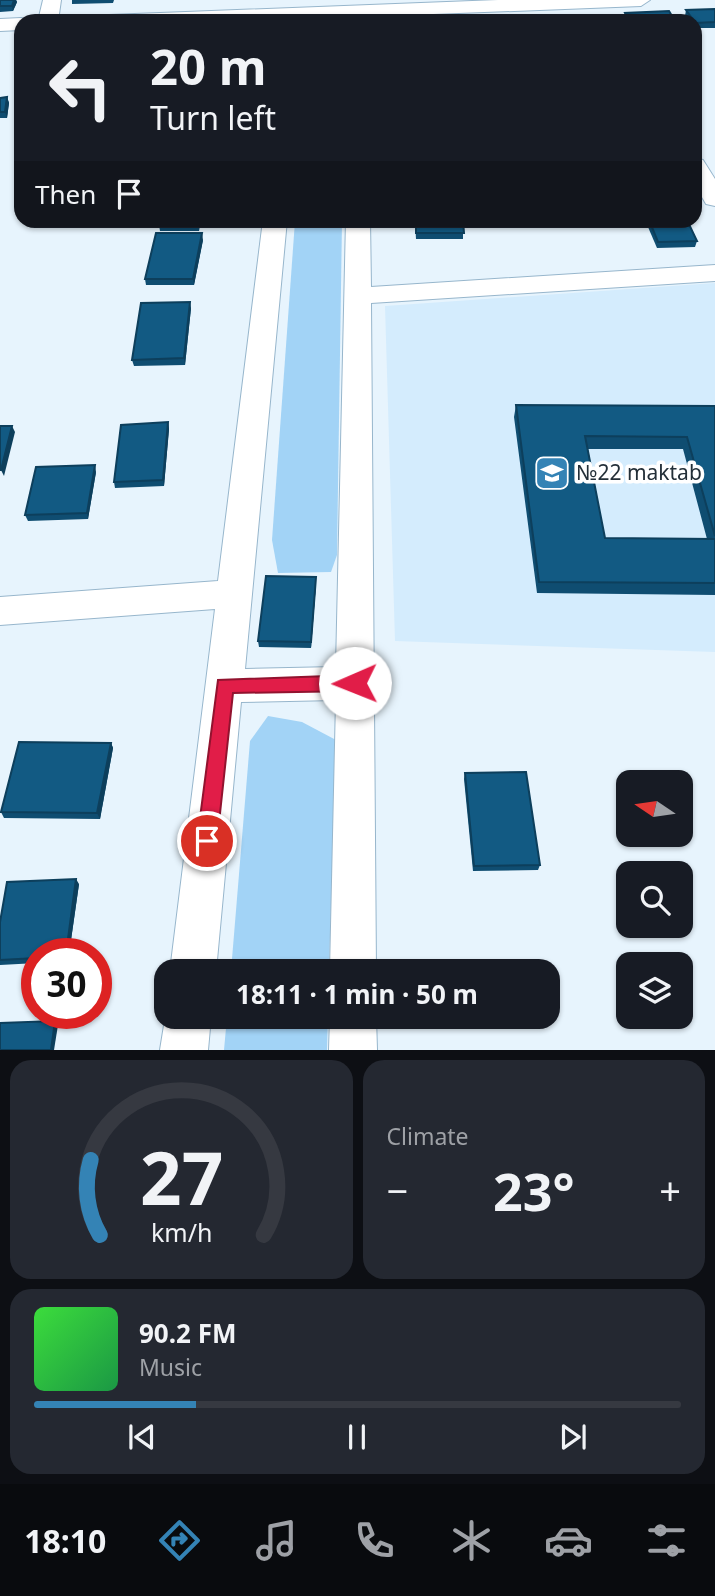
<!DOCTYPE html>
<html lang="en">
<head>
<meta charset="utf-8">
<style>
  :root { --surface:#171b24; --page:#242831; --text:#f1f3f6; --muted:#9ea1a6; --line:#363941; --accent:#3483b5 }
  body { margin:0; font-family:"Noto Sans",sans-serif; background:var(--page); color:var(--text); height:100vh; display:flex; flex-direction:column; font-size:26px; white-space:nowrap }
  * { box-sizing:border-box; margin:0 }
  p { font-size:23px; color:var(--muted) }
  .icon { flex:none; width:38px; height:38px; fill:none; stroke:currentColor; stroke-width:2; stroke-linecap:round; stroke-linejoin:round }
  .map { position:relative; height:1050px; overflow:hidden }
  .drawer { display:flex; flex-direction:column; gap:10px; padding:10px; background:#0d0f14; flex:1 }
  .drawer>* { flex:none }
  .banner { position:absolute; left:14px; top:14px; width:688px; height:214px; border-radius:21px; box-shadow:0 2px 5px #0004; background:#171b24; color:var(--text); overflow:hidden }
  .needle { width:46px; rotate:283deg }
  .tools { position:absolute; left:616px; top:770px; display:grid; gap:14px }
  .tools a { display:grid; place-items:center; width:77px; height:77px; border-radius:14px; background:var(--surface); box-shadow:0 2px 5px #0004; font-size:35px }
  .speed { position:absolute; left:21px; top:938px; display:flex; gap:14px; font-size:35px; font-weight:700; text-align:center }
  .speed>* { display:grid; place-content:center; width:91px; height:91px; border-radius:50%; background:var(--surface); box-shadow:0 2px 5px #0004; line-height:1 }
  .speed .limit { border:10px solid #d22; background:#fff; color:#111 }
  .pin { position:absolute; display:grid; place-items:center; width:60px; height:60px; color:#fff; margin:-30px; border:4px solid #fff; border-radius:50%; box-shadow:0 2px 7px #0007 }
  .me { position:absolute; width:77px; margin:-38px; rotate:269deg; stroke-linejoin:round; filter:drop-shadow(0 0 5px #0008) }
  .turn { display:flex; align-items:center; gap:24px; height:147px; padding:0 21px; font-size:32px }
  .turn .icon { width:91px; height:91px; stroke-width:2.5 }
  .turn b { display:block; font-size:49px; line-height:60px }
  .then { display:flex; align-items:center; height:66px; padding:0 21px; background:#0003; gap:14px; font-size:26px }
  .big { font-size:52px; font-weight:700; line-height:1.1 }
  .drawer .card { flex:1; display:flex; flex-direction:column; justify-content:center; gap:10px; min-width:0; padding:0 24px; border-radius:21px; background:var(--page) }
  .drawer .dial { align-items:center; gap:0 }
  .dial svg { height:182px; overflow:visible; fill:none; stroke:var(--line); stroke-width:7; stroke-linecap:round; text-anchor:middle }
  .dial text { fill:var(--text); stroke:none }
  .song { display:flex; align-items:center; gap:21px }
  .cover { width:84px; height:84px; border-radius:10px; background:linear-gradient(135deg,hsl(120 70% 55%),hsl(140 70% 35%)) }
  .played { height:7px; border-radius:4px; background:linear-gradient(90deg,var(--accent) 25%,var(--line) 25%) }
  .keys { display:flex; justify-content:space-around; direction:ltr }
  .heat { display:flex; justify-content:space-between; align-items:center; font-size:38px; direction:ltr }
  .drawer .tiles { flex:1; display:grid; gap:10px; grid-template-columns:1fr 1fr }
  .card:last-child { grid-column:span 2 }
  .trip { position:absolute; left:154px; top:959px; width:406px; height:70px; border-radius:21px; background:var(--surface); box-shadow:0 2px 5px #0004; font-weight:700; line-height:70px; text-align:center }
  .menu { display:flex; height:112px; justify-content:space-around; align-items:center; background:#090b0e; color:var(--muted) }
  .menu .icon { width:49px; height:49px }
  .menu .active { color:var(--accent) }
  .menu b { font-size:32px; color:var(--text) }
  .map>svg:first-child { display:block }
</style>
</head>
<body>
<div class="map">
<svg width="715" height="1050" viewBox="0 0 715 1050">
  <rect width="100%" height="100%" fill="#e7f4fd"/>
  <path fill="#d4ecfd" d="M715,283v369l-320,-11 -10,-335z"/>
  <g fill="#a2d3f6">
    <path d="M295,221h47l-5,334 -6,17 -53,1 -6,-33z"/>
    <path d="M268,716l34,6 34,18 -7,231h-98l19,-230z"/>
    <path d="M227,1017h101l-1,33h-103z"/>
  </g>
  <g fill="none" stroke-linecap="round" stroke-linejoin="round">
    <g stroke="#97b6cc" stroke-width="2">
      <g id="street">
        <path d="M43,0h18l-3,21h-20z"/>
        <path d="M498,0h152l-9,6 -387,15h-155l10,-6z"/>
        <path d="M21,18l8,3h-8v9l-21,1v-12z"/>
        <path d="M695,158l8,2 12,19v27l-9,-2 -11,-19z"/>
        <path d="M263,220h24l-42,449 91,-2 10,-447h24l1,67 344,-22v16l-344,22 5,668h-46l6,-271 -95,2 -25,269h-46l45,-362 -215,16v-28l218,-16z"/>
        <path d="M166,1013v4h45l-3,33h-48z"/>
        <path d="M330,1017h46l1,33h-48z"/>
      </g>
    </g>
    <use href="#street" fill="#fff" fill-rule="evenodd"/>
  </g>
  <g fill="#0f4d71" fill-rule="evenodd">
    <path d="M0,0h16l1,2 -4,9 -13,1z"/>
    <path d="M72,0h42l-1,3 -41,1z"/>
    <path d="M715,9v19h-20v-7h-6l-4,-5 1,-6z"/>
    <path d="M625,13l50,8h-50l-2,-3z"/>
    <path d="M7,97l2,6 -2,15h-7v-20z"/>
    <path d="M160,220h41l-2,11h-39l-1,-6z"/>
    <path d="M415,220h48v19h-47z"/>
    <path d="M645,220h42l10,21 -2,6 -38,1z"/>
    <path d="M203,240l-9,45h-48l-1,-6z"/>
    <path d="M191,308l-6,57 -51,1 -2,-6z"/>
    <path d="M516,405l199,1v189l-178,-2 -23,-176zM588,449h95l24,90 -102,-1z"/>
    <path d="M168,422l1,7 -5,57 -49,2 -1,-6z"/>
    <path d="M96,472l-8,47 -60,2 -3,-6z"/>
    <path d="M316,584l-5,64 -52,-1 -1,-6z"/>
    <path d="M111,743l2,5 -13,71 -96,-1 -3,-6z"/>
    <path d="M465,773l75,92 -2,5 -65,1 -9,-92z"/>
    <path d="M79,884l-10,70h-32v9l-37,2v-43z"/>
  </g>
  <g fill="#0d3f5c">
    <path d="M14,0h2l1,2 -4,9 -1,-5z"/>
    <path d="M7,97l2,6 -2,15 -2,-6z"/>
    <path d="M202,233l1,7 -9,45 -1,-6z"/>
    <path d="M190,302l1,6 -6,57 -1,-7z"/>
    <path d="M168,422l1,7 -5,57 -1,-6z"/>
    <path d="M12,426l3,6 -11,44 -3,-6z"/>
    <path d="M95,465l1,7 -8,47 -1,-6z"/>
    <path d="M316,577v7l-5,64v-6z"/>
    <path d="M111,743l2,5 -13,71 -3,-6z"/>
    <path d="M76,879l3,5 -10,70h-3z"/>
    <path d="M55,1021l3,4 -4,25h-3z"/>
  </g>
  <g fill="#125a83" stroke="#0d3f5c" stroke-width="2">
    <path d="M0,0h14l-2,6h-12z"/>
    <path d="M715,9v13l-20,1v-2h-1l-8,-11z"/>
    <path d="M669,11l6,10h-46l-4,-8z"/>
    <path d="M554,15l3,6h-46l-2,-5z"/>
    <path d="M495,19v2h-46z"/>
    <path d="M21,43v11h-4z"/>
    <path d="M7,97l-2,15h-5v-14z"/>
    <path d="M160,220h39l-1,5h-39z"/>
    <path d="M416,220h47l1,13h-48z"/>
    <path d="M649,220h38l10,21 -39,1z"/>
    <path d="M156,233h46l-9,46h-48z"/>
    <path d="M190,302l-6,56 -52,2 9,-57z"/>
    <path d="M516,405l199,1v130l-28,-99 -102,-1 20,102 110,1v44l-176,-1z"/>
    <path d="M168,422l-5,58 -49,2 7,-57z"/>
    <path d="M0,426h12l-11,44h-1z"/>
    <path d="M95,465l-8,48 -62,2 11,-48z"/>
    <path d="M266,576l50,1 -5,65 -53,-1z"/>
    <path d="M19,742l92,1 -14,70 -96,-1z"/>
    <path d="M526,772l14,93 -66,1 -9,-93z"/>
    <path d="M76,879l-10,75h-29v4l-37,2v-38l7,-40z"/>
    <path d="M55,1021l-4,29h-51v-27z"/>
  </g>
  <path fill="#e11d48" stroke="#92132f" stroke-width="2" d="M355,675l6,3 3,5 -3,5 -6,3 -122,2 -16,148 -3,7 -7,3 -7,-3 -3,-7 21,-161z"/>
  <defs>
    <g id="school-square" transform="scale(1.75)"><rect x="-9" y="-9" width="18" height="18" rx="4" fill="#3483b5" stroke="#fff"/><path d="M0-5L7-2L0 1L-7-2ZM-4 1L0 2.5L4 1V4Q0 6-4 4Z" fill="#fff"/></g>
  </defs>
  <g fill-rule="evenodd">
    <use href="#school-square" x="552" y="473"/>
  </g>
  <g text-anchor="middle" stroke-width="7" stroke-linejoin="round" paint-order="stroke">
    <g font-size="21" fill="#232f38" stroke="#fff" text-anchor="start">
      <text x="576" y="480">№22 maktab</text>
    </g>
  </g>
</svg>
<div class="tools">
<a><svg class="needle" viewBox="-14 -14 28 28"><path d="M0-13l5 13h-10z" fill="#e53935"/><path d="M0 13l5-13h-10z" fill="#9ea1a6"/></svg></a>
<a><svg class="icon" aria-label="search" viewBox="0 0 24 24"><circle cx="10" cy="10" r="6"/><path d="M15 15l6 6"/></svg></a>
<a><svg class="icon" aria-label="layers" viewBox="0 0 24 24"><path d="M12 4l9 5-9 5-9-5zM3 14l9 5 9-5"/></svg></a>
</div>
<div class="speed"><div class="limit">30</div></div>
<div class="pin" style="left:207px;top:841px;background:#d93025"><svg class="icon" aria-label="arrive" viewBox="0 0 24 24"><path d="M6 21V4h12l-3 4 3 4H6"/></svg></div>
<svg class="me" style="left:355px;top:683px" viewBox="-20 -20 40 40"><circle r="19" fill="#fff"/><path d="M0-13L10 11 0 6-10 11z" fill="#e11d48"/></svg>
<div class="trip">18:11 · 1 min · 50 m</div>
<div class="banner">
<div class="turn"><svg class="icon" aria-label="left" viewBox="0 0 24 24"><path d="M17 20v-9H6M10 6l-5 5 5 5"/></svg><div><b>20 m</b>Turn left</div></div>
<div class="then">Then<svg class="icon" aria-label="arrive" viewBox="0 0 24 24"><path d="M6 21V4h12l-3 4 3 4H6"/></svg></div>
</div>
</div>
<section class="drawer">
<div class="tiles">
<div class="card dial"><svg viewBox="0 0 100 80">
<path d="M14 69A42 42 0 1 1 86 69"/>
<path d="M14 69A42 42 0 0 1 10 36" stroke="#3483b5"/>
<text x="50" y="56" font-size="32" font-weight="700">27</text>
<text x="50" y="72" font-size="11">km/h</text>
</svg></div>
<div class="card"><p>Climate</p>
<div class="heat"><a>−</a><b class="big">23°</b><a>+</a></div>
</div>
<div class="card">
<div class="song"><i class="cover"></i><div><b>90.2 FM</b><p>Music</p></div></div>
<div class="played"></div>
<div class="keys"><svg class="icon" aria-label="previous" viewBox="0 0 24 24"><path d="M18 5L8 12l10 7zM5 5v14"/></svg><svg class="icon" aria-label="pause" viewBox="0 0 24 24"><path d="M8 5v14M16 5v14"/></svg><svg class="icon" aria-label="next" viewBox="0 0 24 24"><path d="M6 5l10 7-10 7zM19 5v14"/></svg></div>
</div>
</div>
</section>
<nav class="menu">
<b>18:10</b>
<svg class="icon active" aria-label="directions" viewBox="0 0 24 24"><path d="M12 3l9 9-9 9-9-9zM9 14v-3h6M13 9l2 2-2 2"/></svg>
<svg class="icon" aria-label="music" viewBox="0 0 24 24"><path d="M9 18V5l10-2v13"/><circle cx="6" cy="18" r="3"/><circle cx="16" cy="16" r="3"/></svg>
<svg class="icon" aria-label="phone" viewBox="0 0 24 24"><path d="M5 4h4l2 5-3 2q2 4 5 5l2-3 5 2v4C11 20 4 13 5 4z"/></svg>
<svg class="icon" aria-label="climate" viewBox="0 0 24 24"><path d="M12 3v18M4 7l16 10M4 17L20 7"/></svg>
<svg class="icon" aria-label="car" viewBox="0 0 24 24"><path d="M5 17H2v-5l4-1 3-4h7l3 4 3 1v5h-3M9 17h6M6 11h13"/><circle cx="7" cy="17" r="2"/><circle cx="17" cy="17" r="2"/></svg>
<svg class="icon" aria-label="filters" viewBox="0 0 24 24"><path d="M4 7h16M4 17h16"/><circle cx="9" cy="7" r="2"/><circle cx="15" cy="17" r="2"/></svg>
</nav>
</body>
</html>
